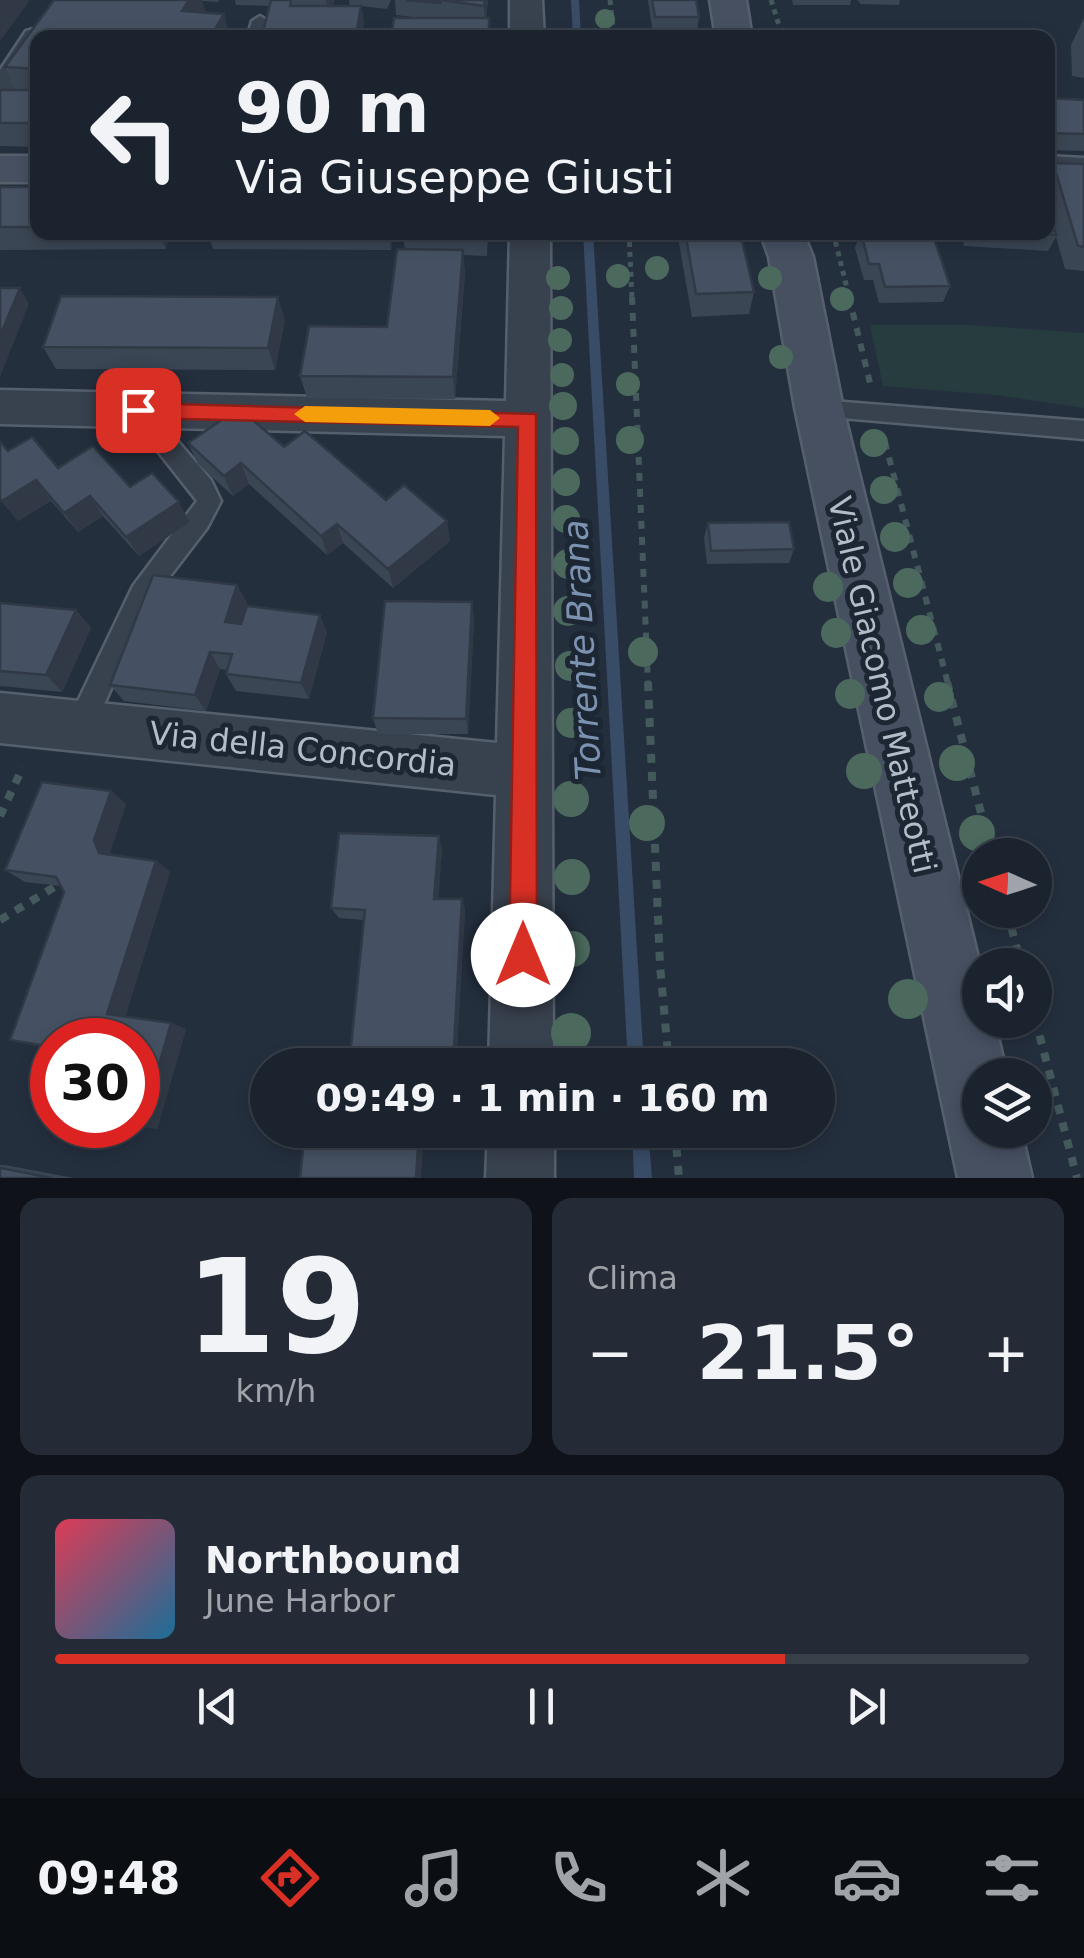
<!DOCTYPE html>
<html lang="it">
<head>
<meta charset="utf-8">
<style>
  :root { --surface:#1b232e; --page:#242b36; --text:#f1f3f6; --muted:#a0a4aa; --line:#39404a; --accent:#d93025 }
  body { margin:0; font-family:"DejaVu Sans",sans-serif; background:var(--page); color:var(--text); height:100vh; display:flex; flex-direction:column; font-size:38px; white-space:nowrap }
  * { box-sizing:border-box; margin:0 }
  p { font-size:32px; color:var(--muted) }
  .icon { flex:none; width:55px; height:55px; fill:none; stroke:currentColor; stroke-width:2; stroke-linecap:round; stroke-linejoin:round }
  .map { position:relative; height:1178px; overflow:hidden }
  .sheet { display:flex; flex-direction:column; gap:20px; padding:20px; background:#0f1319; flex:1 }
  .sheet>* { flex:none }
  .top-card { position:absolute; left:30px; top:30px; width:1025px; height:210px; border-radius:20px; box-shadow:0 5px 15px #0003,0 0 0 2px var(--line); background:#1b232e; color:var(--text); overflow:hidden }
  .needle { width:65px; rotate:273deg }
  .buttons { position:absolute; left:962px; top:838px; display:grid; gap:20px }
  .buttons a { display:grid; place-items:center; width:90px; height:90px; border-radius:50%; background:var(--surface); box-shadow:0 5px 15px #0003,0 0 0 2px var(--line); font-size:50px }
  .speed { position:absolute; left:30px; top:1018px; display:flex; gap:20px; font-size:50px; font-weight:700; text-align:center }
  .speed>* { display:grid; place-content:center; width:130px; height:130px; border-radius:50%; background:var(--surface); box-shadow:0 5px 15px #0003,0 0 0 2px var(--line); line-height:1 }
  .speed .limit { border:15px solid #d22; background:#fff; color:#111 }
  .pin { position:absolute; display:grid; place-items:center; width:85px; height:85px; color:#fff; margin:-42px; border-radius:20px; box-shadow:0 5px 15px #0006 }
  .me { position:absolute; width:110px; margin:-55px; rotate:0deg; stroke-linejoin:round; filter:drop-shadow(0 0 8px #0008) }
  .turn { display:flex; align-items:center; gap:35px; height:210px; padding:0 40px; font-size:45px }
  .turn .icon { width:130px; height:130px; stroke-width:2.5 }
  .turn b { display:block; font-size:70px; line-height:85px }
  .big { font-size:75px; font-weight:700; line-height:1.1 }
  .sheet .tile { flex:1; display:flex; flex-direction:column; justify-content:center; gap:15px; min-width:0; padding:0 35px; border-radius:20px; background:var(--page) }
  .sheet .dial { align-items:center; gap:0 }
  .dial b { font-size:130px; line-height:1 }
  .song { display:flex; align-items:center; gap:30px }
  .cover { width:120px; height:120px; border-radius:15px; background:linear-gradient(135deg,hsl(350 70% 55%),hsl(200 70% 35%)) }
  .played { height:10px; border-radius:5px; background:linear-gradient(90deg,var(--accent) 75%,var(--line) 75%) }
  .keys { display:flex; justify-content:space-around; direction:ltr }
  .heat { display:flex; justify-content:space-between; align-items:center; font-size:55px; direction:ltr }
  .sheet .tiles { flex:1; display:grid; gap:20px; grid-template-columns:1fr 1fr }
  .tile:last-child { grid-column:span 2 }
  .trip { position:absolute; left:250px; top:1048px; width:585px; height:100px; border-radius:50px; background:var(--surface); box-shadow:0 5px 15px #0003,0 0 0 2px var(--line); font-weight:700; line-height:100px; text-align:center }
  .tabs { display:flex; height:160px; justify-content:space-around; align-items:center; background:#0b0e12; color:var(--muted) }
  .tabs .icon { width:70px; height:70px }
  .tabs .active { color:var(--accent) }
  .tabs b { font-size:45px; color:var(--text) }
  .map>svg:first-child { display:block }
</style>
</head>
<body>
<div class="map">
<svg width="1084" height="1178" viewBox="0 0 1084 1178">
  <rect width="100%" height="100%" fill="#242f3e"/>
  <path fill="#263c3f" d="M870,325h101l113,8v75l-88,-13 -113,-9z"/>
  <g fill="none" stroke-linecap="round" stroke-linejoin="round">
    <g fill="#394c67" fill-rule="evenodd">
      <path d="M571,0h8l2,38h-8z"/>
      <path d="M583,232h10l51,833h-16z"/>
      <path d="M632,1130h16l4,48h-18z"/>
    </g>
    <g stroke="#565f6c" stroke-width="5">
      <g id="lane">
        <path d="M260,16l8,5 -5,17h-16l5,-17z"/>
        <path d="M819,400l265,21v18l-265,-23 -11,-8z"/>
        <path d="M138,402l8,2 65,76 10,21 -14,27 -56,73 -61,134 -10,4 -10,-4 -4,-9 67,-140 64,-85 -67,-85 -3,-6 3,-6z"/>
      </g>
    </g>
    <g stroke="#565f6c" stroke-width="5">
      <g id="street">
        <path d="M510,0h32l2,38h-34z"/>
        <path d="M38,28l12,3 4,7h-16v27l-26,38 -12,3v-36l26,-39z"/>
        <path d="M1048,156l36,2v24l-36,-2z"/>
        <path d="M510,232h40l3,833h-64l7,-270 -496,-52v-50l497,50 8,-307 -505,-12v-34l506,11z"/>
        <path d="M488,1130h66v48h-68z"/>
      </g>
    </g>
    <g stroke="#565f6c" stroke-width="5">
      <g id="secondary">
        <path d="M710,0h36l6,38h-36z"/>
        <rect x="0" y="156" width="38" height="26"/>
        <path d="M760,232h43l10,25 30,151 137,557v55h14l13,55h-27v55h41l11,48h-74l-163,-770 -26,-151z"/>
      </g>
    </g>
    <g stroke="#44595c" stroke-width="5" stroke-dasharray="5 5" stroke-linecap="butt">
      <path d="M610,0l4,38"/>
      <path d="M771,0l12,38"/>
      <path d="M629,232l3,68"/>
      <path d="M833,232l17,68"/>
    </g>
    <g stroke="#44595c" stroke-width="6" stroke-dasharray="8 8" stroke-linecap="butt">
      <path d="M632,297l16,387"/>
      <path d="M849,297l22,90"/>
      <path d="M885,442l63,242"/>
    </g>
    <g stroke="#44595c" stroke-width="8" stroke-dasharray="9 9" stroke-linecap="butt">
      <path d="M648,682l12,283 9,100"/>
      <path d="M947,682l45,173"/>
      <path d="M0,816l23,-49"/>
      <path d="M1007,910l14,55"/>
      <path d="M0,920l56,-34"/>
      <path d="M1035,1018l42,160"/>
      <path d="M675,1130l4,48"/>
    </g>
    <use href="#lane" fill="#38414e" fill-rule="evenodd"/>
    <use href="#street" fill="#38414e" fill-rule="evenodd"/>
    <use href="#secondary" fill="#465061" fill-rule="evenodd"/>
  </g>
  <g fill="#4b6a5d">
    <circle cx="605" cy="19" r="10"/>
    <circle cx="657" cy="268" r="12"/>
    <circle cx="618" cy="276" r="12"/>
    <circle cx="558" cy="278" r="12"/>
    <circle cx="770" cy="278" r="12"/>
    <circle cx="842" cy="299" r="12"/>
    <circle cx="561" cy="308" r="12"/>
    <circle cx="560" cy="340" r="12"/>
    <circle cx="781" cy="357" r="12"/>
    <circle cx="562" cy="375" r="12"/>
    <circle cx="628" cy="384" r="12"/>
    <circle cx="563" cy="406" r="14"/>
    <circle cx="630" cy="440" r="14"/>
    <circle cx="565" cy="441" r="14"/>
    <circle cx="874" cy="443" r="14"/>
    <circle cx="566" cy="482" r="14"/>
    <circle cx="884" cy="490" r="14"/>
    <circle cx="566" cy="519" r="14"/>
    <circle cx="895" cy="537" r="15"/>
    <circle cx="568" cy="564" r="15"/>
    <circle cx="908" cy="583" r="15"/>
    <circle cx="828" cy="587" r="15"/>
    <circle cx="568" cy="611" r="15"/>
    <circle cx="921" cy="630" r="15"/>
    <circle cx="836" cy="633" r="15"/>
    <circle cx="643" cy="652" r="15"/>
    <circle cx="570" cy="666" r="15"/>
    <circle cx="850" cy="694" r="15"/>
    <circle cx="939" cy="697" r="15"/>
    <circle cx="571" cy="723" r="15"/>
    <circle cx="957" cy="763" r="18"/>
    <circle cx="864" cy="771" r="18"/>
    <circle cx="571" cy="799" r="18"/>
    <circle cx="647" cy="823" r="18"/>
    <circle cx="977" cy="833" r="18"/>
    <circle cx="572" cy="877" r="18"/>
    <circle cx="572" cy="949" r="18"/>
    <circle cx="908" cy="999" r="20"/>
    <circle cx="571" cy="1033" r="20"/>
  </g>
  <g fill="#3b4654">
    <path d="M54,0h165l-1,2 -16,-1 4,12 18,1 6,24h-192v109l-38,-1v-56h15l-10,-23z"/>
    <path d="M235,0h100l-3,6 18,-1 -1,-5h42l-4,9 -26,-3 3,16 -3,16h-99l8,-32 -34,-1z"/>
    <path d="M395,0h93l-2,18h-65l-25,-3z"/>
    <path d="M648,0h48l3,17 -2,14 5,7h-45v-4h-4z"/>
    <path d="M792,0h59l-1,5h-57z"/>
    <path d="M858,0h42l-1,5 -39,-1z"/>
    <path d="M1084,18v60l-12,-2 -1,-31z"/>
    <path d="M1048,98l36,2v51l-36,-1z"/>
    <path d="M1053,163l31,1v107l-19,-2 -9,-32 -8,14 -84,-5 -2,-14h86v-59z"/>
    <path d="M0,187h38v45h132l-4,17 -166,1z"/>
    <path d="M207,232h187l-3,18 -178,-1z"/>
    <path d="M488,232l-1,24 -24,-1 2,18 -10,126 -148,-1 -7,-22 87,-49 18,-78 -2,-10z"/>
    <path d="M677,232h63l14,60 -5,22 -57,3z"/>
    <path d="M853,232h79l18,54 -7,16 -64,1 -6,-23h-9l-9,-32 5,-14h-6z"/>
    <path d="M285,320l-10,50 -219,-1 -13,-22z"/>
    <path d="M188,443l96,4 102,53 64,41 -57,47 -50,-45 -16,12 -78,-71 -16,12 -35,-32z"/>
    <path d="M8,451l50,17 72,19 60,35 -51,34 -36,-40 -25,16 -27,-31 -33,20 -18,-22z"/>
    <path d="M708,523l86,26 -5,14 -82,1 -3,-27z"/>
    <path d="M237,585l10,18 -7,21 87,8 -18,67 -73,-8 -10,-17 1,-4 -7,-1 -14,42 -82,-10 -14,-16z"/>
    <path d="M472,602l2,18 -6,114h-90l-5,-16z"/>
    <path d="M0,603l76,7 15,18 -29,64 -62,-6z"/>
    <path d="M111,791l15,13 -16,48 1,3 45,6 14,11 -45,145 46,6 15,6 -29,100 -19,-89h-86v9l-42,-9 54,-148 -3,-6 -36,-4 -20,-12z"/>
    <path d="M442,848l-4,51h24l3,11 -9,155h-107l15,-145 -25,-2 -8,-10z"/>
    <path d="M0,1165h5l69,13h-74z"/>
  </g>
  <g fill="#303945">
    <path d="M0,0h30l-30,41z"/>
    <path d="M189,0h13l5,15 -25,-4z"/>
    <path d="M326,0h9l-7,13z"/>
    <path d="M485,0h3l-3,22 -1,-16z"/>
    <path d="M361,6l3,16 -3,16h-4z"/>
    <path d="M224,14l6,24h-20z"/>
    <path d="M159,232h11l-4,17z"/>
    <path d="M389,232h5l-3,18z"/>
    <path d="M463,250l2,23 -10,126 -2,-22z"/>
    <path d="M20,288l9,16 -29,73v-41z"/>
    <path d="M278,297l7,23 -10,50 -7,-22z"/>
    <path d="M241,463l8,21 -16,12 -9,-20z"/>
    <path d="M36,480l15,21 -33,20 -16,-20z"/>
    <path d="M90,496l13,20 -25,16 -14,-19z"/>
    <path d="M179,502l11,20 -51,34 -13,-19z"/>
    <path d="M447,521l3,20 -57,47 -5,-19z"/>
    <path d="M337,524l6,19 -16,12 -6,-19z"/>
    <path d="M237,585l10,18 -12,37 -10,-18z"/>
    <path d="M472,602l2,18 -6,114 -2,-15z"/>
    <path d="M76,610l15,18 -29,64 -16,-17z"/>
    <path d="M320,615l7,17 -18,67 -8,-16z"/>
    <path d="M210,652l10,17 -14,42 -11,-16z"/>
    <path d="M111,791l15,13 -16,48 5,13 -16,-12 -5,-13z"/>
    <path d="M439,836l3,12 -4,61 -4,-10z"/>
    <path d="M156,861l14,11 -46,149 -17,-7z"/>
    <path d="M462,899l3,11 -9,155h-3z"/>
    <path d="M171,1023l15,6 -29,100 -16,-2z"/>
    <path d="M419,1130h5l-3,48h-5z"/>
  </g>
  <g fill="#455162" stroke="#303945" stroke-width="2.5">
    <path d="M54,0h135l-7,11 42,3 -14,24h-172v31l-33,-2z"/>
    <path d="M271,0h20l-1,6h71l-5,30h-94z"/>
    <path d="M406,0h79l-1,6 -43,-6 -1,3z"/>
    <path d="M652,0h44l3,17h-44z"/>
    <path d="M394,18h95v20h-98z"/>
    <path d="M658,31h43l1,7h-43z"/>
    <path d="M886,34l66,4h-65z"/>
    <rect x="0" y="90" width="38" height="33"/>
    <path d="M1048,98l36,2v34l-36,-1z"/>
    <path d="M1053,163l31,1v83l-6,-1z"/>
    <rect x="0" y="187" width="38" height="40"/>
    <path d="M1048,201l8,34 -41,-3h33z"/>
    <path d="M404,232h82v7h-83z"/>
    <path d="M685,232h55l14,60 -58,2z"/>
    <path d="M861,232h71l18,54 -65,1 -6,-23h-10z"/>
    <path d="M397,249l66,1 -10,127 -153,-1 9,-50 78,1z"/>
    <path d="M0,288h20l-20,48z"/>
    <path d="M61,296l217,1 -10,51 -225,-1z"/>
    <path d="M239,408l45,39 21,-16 81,69 18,-15 43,36 -59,48 -51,-45 -16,12 -80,-73 -17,13 -36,-33z"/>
    <path d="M32,437l26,31 35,-22 37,41 22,-14 27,29 -53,35 -36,-41 -26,17 -28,-33 -34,21 -2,-3v-56l8,9z"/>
    <path d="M789,522l5,27 -83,2 -3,-28z"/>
    <path d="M153,575l84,10 -12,37 16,2 6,-18 73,9 -19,68 -75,-9 6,-20 -22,-2 -15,43 -85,-10z"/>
    <path d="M385,601l87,1 -6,117 -93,-1z"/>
    <path d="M0,603l76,7 -30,65 -46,-4z"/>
    <path d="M42,782l69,9 -17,49 5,13 57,8 -49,153 64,9 -30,104 -12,-2h9v-85h-86v7l-42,-7 54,-148 -8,-15 -51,-7z"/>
    <path d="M339,833l100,3 -5,63h28l-9,166h-104l16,-155 -34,-2z"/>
    <path d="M305,1130h114l-3,48h-116z"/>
    <path d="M0,1168l52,10h-52z"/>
  </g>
  <path fill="#d93025" stroke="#8d1f18" stroke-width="2.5" d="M138,403l398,11 1,541 -4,10 -10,4 -10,-4 -4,-10 9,-528 -380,-9 -10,-8z"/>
  <path fill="#f59e0b" d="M305,406l185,4 10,8 -10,8 -185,-4 -11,-8z"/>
  <g text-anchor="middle" stroke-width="10" stroke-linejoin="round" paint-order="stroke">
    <g font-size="32" fill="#b4bcc9" stroke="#1d2633">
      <text transform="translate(882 685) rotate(77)" y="11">Viale Giacomo Matteotti</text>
      <text transform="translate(303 749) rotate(6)" y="11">Via della Concordia</text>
    </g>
    <g font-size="35" font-style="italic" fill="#7c92b1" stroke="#1d2633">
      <text transform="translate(582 650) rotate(-93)" y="12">Torrente Brana</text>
    </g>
  </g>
</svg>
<div class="buttons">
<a><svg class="needle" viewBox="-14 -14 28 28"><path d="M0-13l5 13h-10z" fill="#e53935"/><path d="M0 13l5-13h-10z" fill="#a0a4aa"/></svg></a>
<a><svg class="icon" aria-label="sound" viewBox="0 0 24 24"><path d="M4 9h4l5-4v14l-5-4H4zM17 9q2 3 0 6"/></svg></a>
<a><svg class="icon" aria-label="layers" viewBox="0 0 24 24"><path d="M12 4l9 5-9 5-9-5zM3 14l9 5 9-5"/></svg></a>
</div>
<div class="speed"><div class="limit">30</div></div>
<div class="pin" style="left:138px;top:410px;background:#d93025"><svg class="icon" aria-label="arrive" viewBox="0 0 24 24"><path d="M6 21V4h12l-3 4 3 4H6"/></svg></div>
<svg class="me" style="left:523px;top:955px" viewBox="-20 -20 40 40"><circle r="19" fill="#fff"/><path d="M0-13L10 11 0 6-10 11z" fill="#d93025"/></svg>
<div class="trip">09:49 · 1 min · 160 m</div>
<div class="top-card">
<div class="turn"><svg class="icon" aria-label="left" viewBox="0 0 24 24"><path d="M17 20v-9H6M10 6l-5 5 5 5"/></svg><div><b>90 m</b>Via Giuseppe Giusti</div></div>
</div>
</div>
<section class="sheet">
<div class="tiles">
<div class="tile dial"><b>19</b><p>km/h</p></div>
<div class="tile"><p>Clima</p>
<div class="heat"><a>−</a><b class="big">21.5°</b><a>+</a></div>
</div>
<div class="tile">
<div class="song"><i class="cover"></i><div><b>Northbound</b><p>June Harbor</p></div></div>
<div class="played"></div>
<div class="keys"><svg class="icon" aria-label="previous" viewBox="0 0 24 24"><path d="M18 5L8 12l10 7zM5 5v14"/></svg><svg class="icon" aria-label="pause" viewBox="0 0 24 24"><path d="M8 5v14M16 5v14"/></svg><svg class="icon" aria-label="next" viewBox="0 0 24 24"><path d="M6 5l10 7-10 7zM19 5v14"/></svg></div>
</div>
</div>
</section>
<nav class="tabs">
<b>09:48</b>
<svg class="icon active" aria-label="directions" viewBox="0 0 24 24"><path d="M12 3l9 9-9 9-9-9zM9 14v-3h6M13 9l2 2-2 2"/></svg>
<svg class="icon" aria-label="music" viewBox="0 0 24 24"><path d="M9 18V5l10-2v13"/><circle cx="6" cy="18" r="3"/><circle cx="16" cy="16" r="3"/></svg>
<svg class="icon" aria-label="phone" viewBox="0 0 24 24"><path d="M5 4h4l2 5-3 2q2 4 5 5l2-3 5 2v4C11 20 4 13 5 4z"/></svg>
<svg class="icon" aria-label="climate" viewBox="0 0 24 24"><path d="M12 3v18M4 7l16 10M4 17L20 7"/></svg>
<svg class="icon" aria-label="car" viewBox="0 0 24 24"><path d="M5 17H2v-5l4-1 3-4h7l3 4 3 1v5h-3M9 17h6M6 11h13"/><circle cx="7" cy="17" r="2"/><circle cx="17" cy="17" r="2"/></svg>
<svg class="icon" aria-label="filters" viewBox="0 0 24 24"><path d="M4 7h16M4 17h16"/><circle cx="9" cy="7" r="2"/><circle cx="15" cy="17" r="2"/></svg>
</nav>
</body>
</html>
